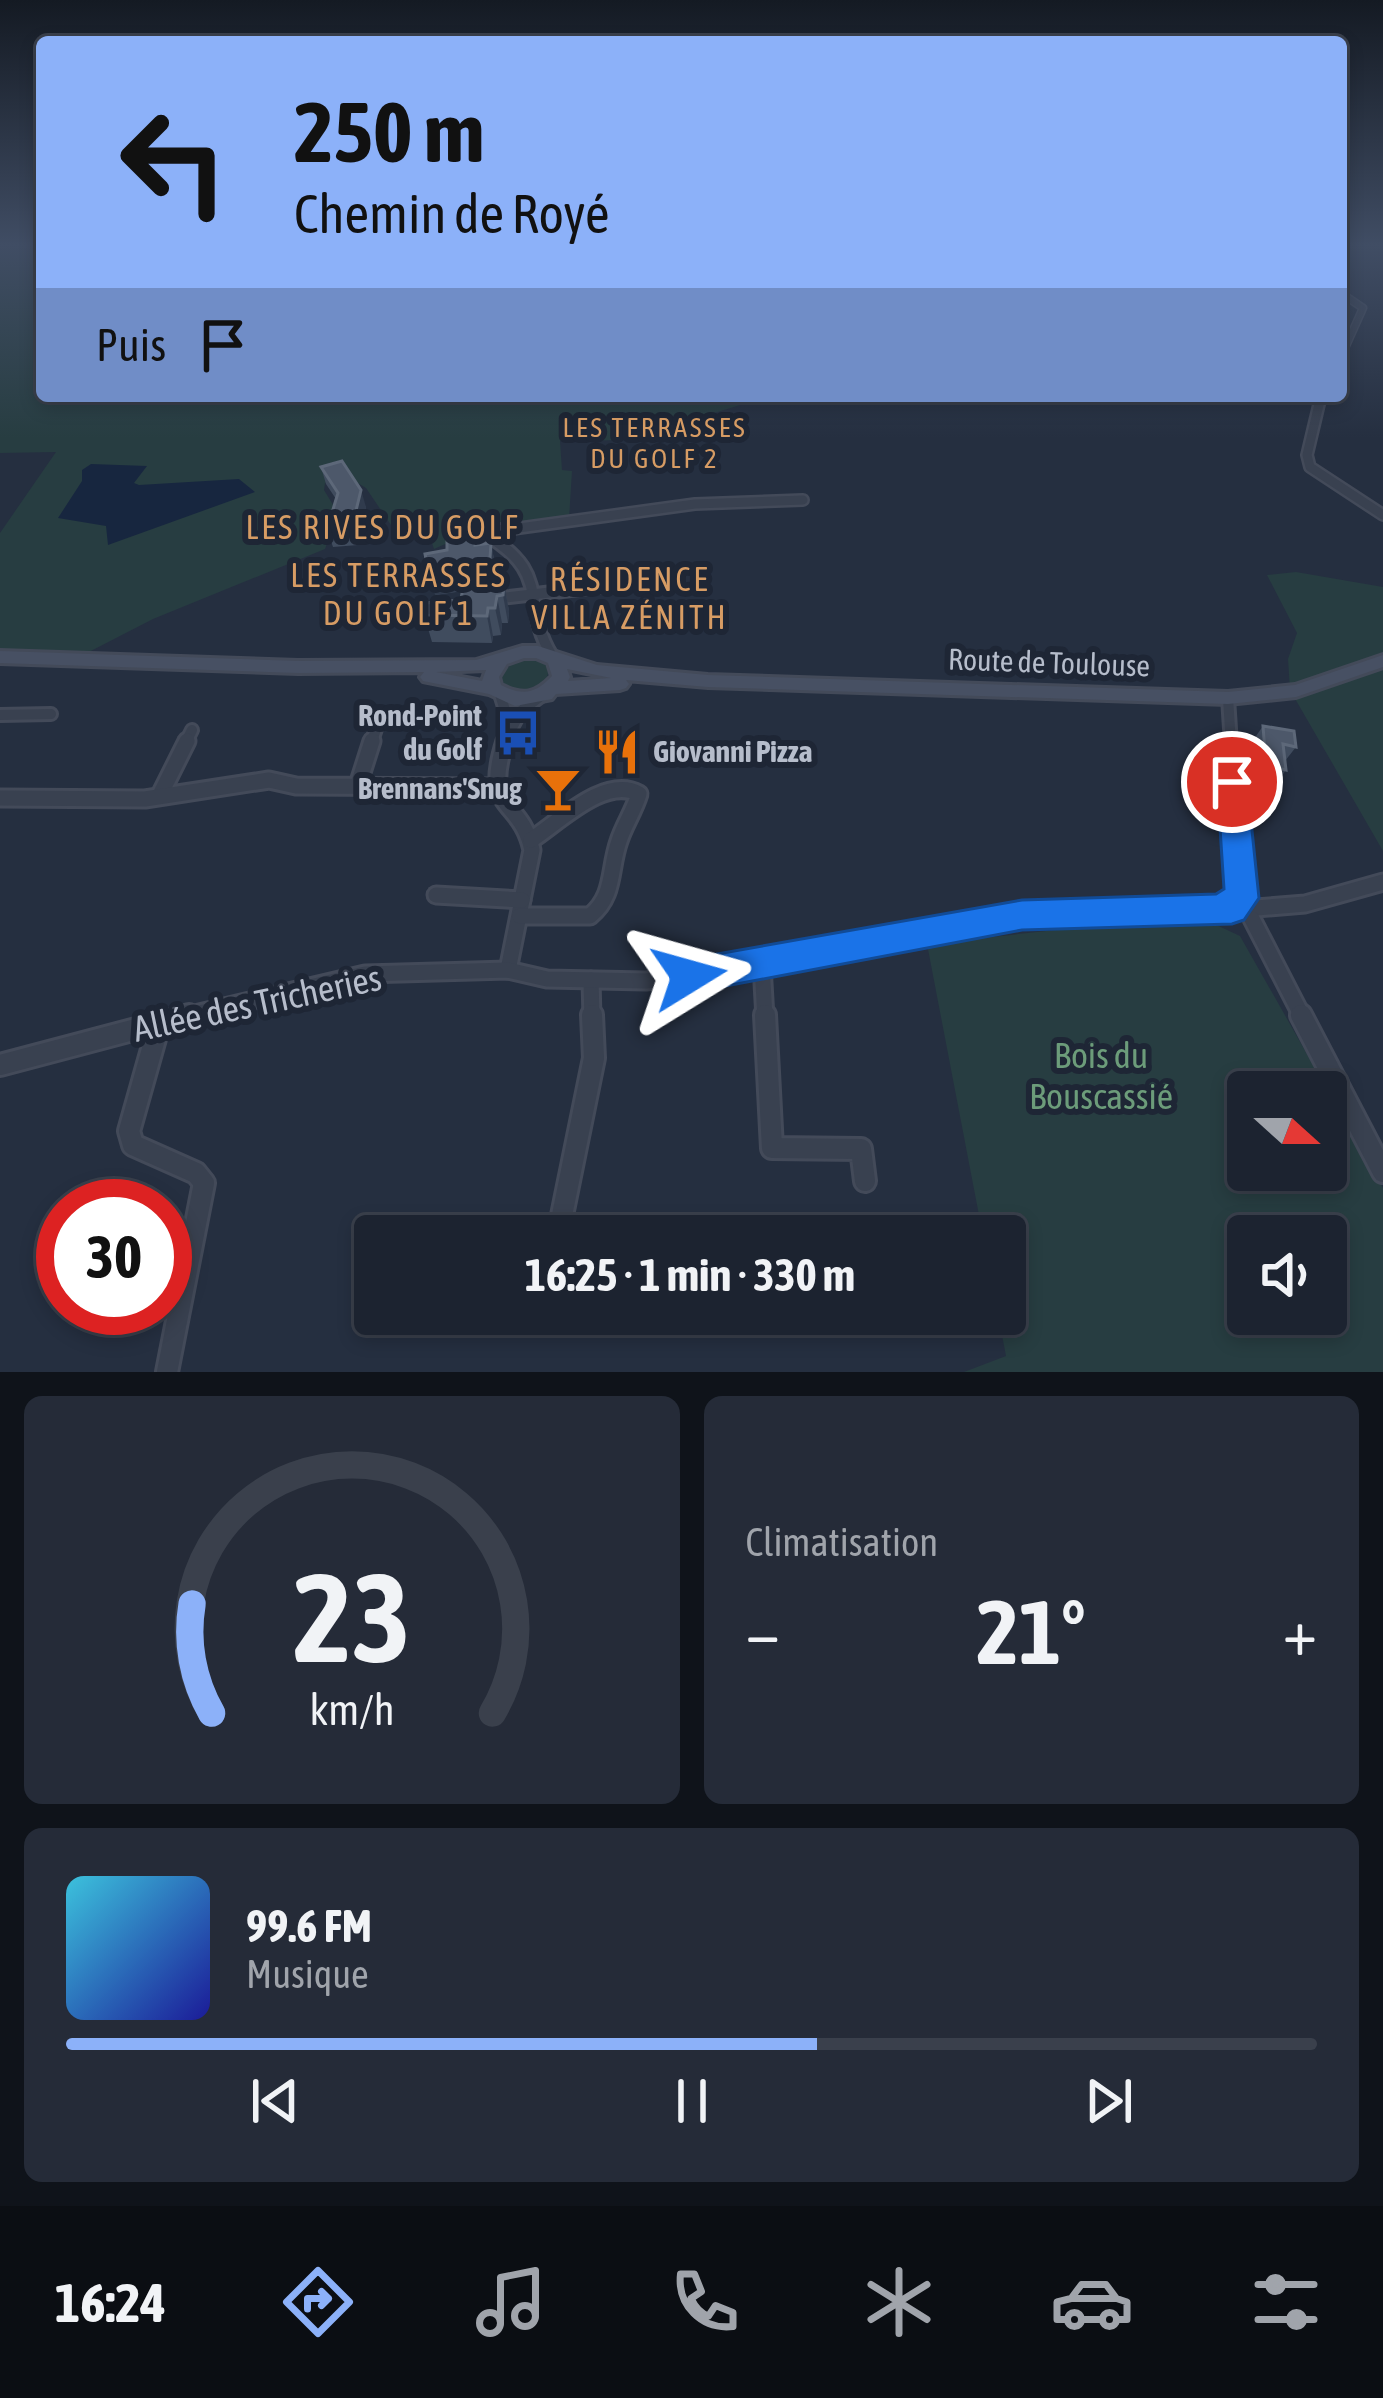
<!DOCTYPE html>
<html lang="fr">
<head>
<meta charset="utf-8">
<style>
  :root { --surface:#1c2330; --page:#252b38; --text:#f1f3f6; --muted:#a0a4ab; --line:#3a404c; --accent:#8cb1f9 }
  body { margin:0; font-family:"Asap Condensed",sans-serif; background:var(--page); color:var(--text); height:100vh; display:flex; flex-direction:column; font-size:45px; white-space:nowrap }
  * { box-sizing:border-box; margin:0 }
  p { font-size:39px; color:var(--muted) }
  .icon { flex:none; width:66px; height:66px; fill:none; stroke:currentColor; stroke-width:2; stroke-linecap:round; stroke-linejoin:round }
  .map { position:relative; height:1372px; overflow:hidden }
  .drawer { display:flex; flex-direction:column; gap:24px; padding:24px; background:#0f131a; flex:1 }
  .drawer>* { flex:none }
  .top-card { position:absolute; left:36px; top:36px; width:1311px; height:366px; border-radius:12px; box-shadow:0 6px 18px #0003,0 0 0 3px var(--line); background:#8cb1f9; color:#111; overflow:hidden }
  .needle { width:78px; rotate:111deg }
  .fabs { position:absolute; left:1227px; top:1071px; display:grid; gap:24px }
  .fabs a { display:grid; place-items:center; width:120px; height:120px; border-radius:12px; background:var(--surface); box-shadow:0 6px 18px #0003,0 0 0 3px var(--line); font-size:60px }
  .speed { position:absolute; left:36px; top:1179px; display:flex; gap:24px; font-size:60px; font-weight:700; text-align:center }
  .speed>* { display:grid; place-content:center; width:156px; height:156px; border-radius:50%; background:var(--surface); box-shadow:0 6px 18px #0003,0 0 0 3px var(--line); line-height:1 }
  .speed .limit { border:18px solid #d22; background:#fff; color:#111 }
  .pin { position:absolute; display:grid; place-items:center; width:102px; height:102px; color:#fff; margin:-51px; border:6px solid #fff; border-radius:50%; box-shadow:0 3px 12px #0007 }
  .me { position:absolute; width:132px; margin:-66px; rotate:82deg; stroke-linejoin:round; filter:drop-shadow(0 0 9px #0008) }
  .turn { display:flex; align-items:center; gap:42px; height:252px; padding:0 60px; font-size:54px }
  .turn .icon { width:156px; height:156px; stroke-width:2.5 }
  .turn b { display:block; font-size:84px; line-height:102px }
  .then { display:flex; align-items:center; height:114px; padding:0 60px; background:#0003; gap:24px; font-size:45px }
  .big { font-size:90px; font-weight:700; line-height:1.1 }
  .drawer .tile { flex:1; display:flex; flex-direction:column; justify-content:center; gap:18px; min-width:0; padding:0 42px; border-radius:18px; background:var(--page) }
  .drawer .dial { align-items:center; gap:0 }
  .dial svg { height:312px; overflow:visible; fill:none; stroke:var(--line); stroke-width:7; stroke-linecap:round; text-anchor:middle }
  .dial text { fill:var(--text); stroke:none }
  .song { display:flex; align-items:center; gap:36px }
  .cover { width:144px; height:144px; border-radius:18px; background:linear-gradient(135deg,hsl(190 70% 55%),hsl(240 70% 35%)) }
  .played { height:12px; border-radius:6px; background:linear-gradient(90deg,var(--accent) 60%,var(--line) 60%) }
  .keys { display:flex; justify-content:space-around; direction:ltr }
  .heat { display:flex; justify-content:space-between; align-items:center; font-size:66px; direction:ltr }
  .drawer .tiles { flex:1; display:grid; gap:24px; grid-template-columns:1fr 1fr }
  .tile:last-child { grid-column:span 2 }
  .trip { position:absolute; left:354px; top:1215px; width:672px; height:120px; border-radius:12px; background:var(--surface); box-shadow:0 6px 18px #0003,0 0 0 3px var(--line); font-weight:700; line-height:120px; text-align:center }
  .tabs { display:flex; height:192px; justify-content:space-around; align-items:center; background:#0b0e13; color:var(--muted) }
  .tabs .icon { width:84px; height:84px }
  .tabs .active { color:var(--accent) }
  .tabs b { font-size:54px; color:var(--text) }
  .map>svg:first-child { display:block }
</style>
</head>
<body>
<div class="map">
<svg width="1383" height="1372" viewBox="0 0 1383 1372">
  <rect width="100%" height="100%" fill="#252f40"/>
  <g fill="#273d41" fill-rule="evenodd">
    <path d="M20,246h22v150h728l-144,44 -66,1 2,29 10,1 -3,48 -79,5 -56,25 -3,-9 -38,-12 -27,-40 -23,-14 -18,9 -1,7 14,23 -13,36 -172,70 -70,36 -83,-2v-120l56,-81 -56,1v-203z"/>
    <path d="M1296,572l87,15v264l-93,-161 -2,-31 9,-26 -30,-58z"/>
    <path d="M520,658l26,5 3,6 -3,13 -26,10 -17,-6 -3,-12z"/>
    <path d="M1195,915l45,21 143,252v184h-419l42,-16 -8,-42h7v-78h-22l-56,-292zM1248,1092h78v78h-78zM1248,1236h78v78h-78z"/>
  </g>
  <path fill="#17263f" d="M91,464l56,2 -13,17 5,2 100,-6 16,13 -147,53 -2,-19 -48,-8 24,-37v-11z"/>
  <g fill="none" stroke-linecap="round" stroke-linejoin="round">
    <g stroke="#434a59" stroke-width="9">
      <path id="minor-far4" d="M1341,293l22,15 -22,49"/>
    </g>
    <g stroke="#434a59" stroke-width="14">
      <g id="minor-far3">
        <path d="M1321,396l-14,59 3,12 73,48"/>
        <path d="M475,529l8,4"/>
        <path d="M483,533l212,-29 108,-4"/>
      </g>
    </g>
    <g stroke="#434a59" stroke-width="16">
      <g id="minor-far2">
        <path d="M478,530c78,43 40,70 74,126"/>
        <path d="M483,533l19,-3"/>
        <path d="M492,599l166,-19"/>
        <path d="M500,694l8,26 -4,24"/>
        <path d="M1228,698l3,46"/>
        <path d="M0,715l51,-1"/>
        <path d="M510,731l11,-20 20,-15"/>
        <path d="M185,744l7,-14"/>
        <path d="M371,744l5,-15"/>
      </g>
    </g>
    <g stroke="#434a59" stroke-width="21">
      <g id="minor-far1">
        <path d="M505,741c-23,73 15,55 27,109l-24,120"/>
        <path d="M1231,741l11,157"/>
        <path d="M358,785l14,-44"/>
        <path d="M160,795l27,-54"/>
        <path d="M0,798l145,1 124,-19 27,6 200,1"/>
        <path d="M436,895l86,5"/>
        <path d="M1256,908l49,-4 78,-22"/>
        <path d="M520,916h70c25,-20 19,-47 29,-75 5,-16 15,-30 20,-47 -34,-19 -80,28 -108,46"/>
        <path d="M1252,919l51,99"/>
        <path d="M762,965l3,53"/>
        <path d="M591,980l1,38"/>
        <path d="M178,1018l187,-44 143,-4 39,9 99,2 86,-10 289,-56 210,-6"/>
      </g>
    </g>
    <g stroke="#434a59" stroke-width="26">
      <g id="minor">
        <path d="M765,1015l7,133 89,1 4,32"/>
        <path d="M1301,1015l82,157"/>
        <path d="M160,1021l-31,110 4,14 63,28 8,10 -37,189"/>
        <path d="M0,1065l189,-50"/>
        <path d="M558,1235l36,-177 -2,-43"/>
      </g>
    </g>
    <g stroke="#434a59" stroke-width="6">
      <path id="secondary" d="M522,646h16l59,19 111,10 520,17 67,-7 88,-30v12l-87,30 -68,7 -520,-17 -82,-7 3,4 -3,4 -6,2 -64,4 -4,5 -37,7 -26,-12 -66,-13 -3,-4 4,-5 -126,1 -298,-10v-12l298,10 178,-1zM524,658h12l12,5 4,13c-17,18 -29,20 -51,9l-2,-8 8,-13zM567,669l44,9 -43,3 2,-4zM486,670l-4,11 -46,-9z"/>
    </g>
    <use href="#minor-far4" stroke="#394150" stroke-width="6"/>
    <use href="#minor-far3" stroke="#394150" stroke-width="9"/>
    <use href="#minor-far2" stroke="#394150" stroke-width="10"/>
    <use href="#minor-far1" stroke="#394150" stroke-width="15"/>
    <use href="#minor" stroke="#394150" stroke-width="20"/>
    <use href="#secondary" fill="#475063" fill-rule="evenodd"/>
  </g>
  <g fill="#404c5e">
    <path d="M321,467l45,40 -8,38 -25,2 -6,-18 9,-30 -10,-15z"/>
    <path d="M491,543l5,27v14h8l5,27 -1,12h-6l-1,12 -8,1 -1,7 -60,-1 -8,-27 37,-15 2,-9 -28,4 12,-45z"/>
    <path d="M1263,726l33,21 -11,14 1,9 -10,14 -19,-5 -3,-40z"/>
  </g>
  <g fill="#303b4d">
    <path d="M361,490l5,17 -8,38 -6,-18z"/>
    <path d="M475,530l5,30 11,-17 5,27 -1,15 -60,10 -7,-27 47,-23z"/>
    <path d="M504,584l5,27 -1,12 -5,-28z"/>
    <path d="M497,596l5,27 -1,12 -6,-27z"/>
    <path d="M488,608l5,28 -1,7 -5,-27z"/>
  </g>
  <g fill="#4d586a" stroke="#5d6879" stroke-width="3">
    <path d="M342,461l19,29 -9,37 -25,2 11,-36 -17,-26z"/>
    <path d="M467,524l8,6v15l16,-2 -1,15 -62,10 -3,-14 22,-4v-23z"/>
    <path d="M504,584l-1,11 -6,1 -2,12h-7l-1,8 -63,-1 2,-12 35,-3 2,-14z"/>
    <path d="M1263,726l31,5 2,16 -13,-3 3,26 -20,-5z"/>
  </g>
  <linearGradient id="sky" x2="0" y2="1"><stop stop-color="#141a23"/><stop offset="0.56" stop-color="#404d64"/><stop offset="1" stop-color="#404d64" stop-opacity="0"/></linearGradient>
  <rect width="1383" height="438" fill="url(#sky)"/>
  <path fill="#1a73e8" stroke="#114b97" stroke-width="3" d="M1232,771l11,3 4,8 12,116 -15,22 -12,4 -210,6 -333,63 -13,-5 -5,-12 5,-12 13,-5 333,-59 194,-6 8,-5 -7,-107 4,-8z"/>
  <defs>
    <g id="bus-bare" transform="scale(3.6)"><path d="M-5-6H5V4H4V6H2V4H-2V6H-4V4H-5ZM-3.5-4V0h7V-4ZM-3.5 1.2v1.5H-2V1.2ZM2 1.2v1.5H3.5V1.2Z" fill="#1a4fb4" stroke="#1e2635" stroke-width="2.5" paint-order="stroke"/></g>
    <g id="restaurant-bare" transform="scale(3.6)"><path d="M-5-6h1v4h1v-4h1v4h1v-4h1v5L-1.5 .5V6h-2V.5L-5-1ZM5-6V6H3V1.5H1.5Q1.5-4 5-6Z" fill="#e8710a" stroke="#1e2635" stroke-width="2.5" paint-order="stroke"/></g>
    <g id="bar-bare" transform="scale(3.6)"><path d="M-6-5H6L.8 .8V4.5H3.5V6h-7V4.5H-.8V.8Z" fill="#e8710a" stroke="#1e2635" stroke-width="2.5" paint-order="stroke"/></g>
  </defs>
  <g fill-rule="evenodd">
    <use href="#bus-bare" x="518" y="733"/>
    <use href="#restaurant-bare" x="617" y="752"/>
    <use href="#bar-bare" x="558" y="789"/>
  </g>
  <g text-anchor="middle" stroke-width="12" stroke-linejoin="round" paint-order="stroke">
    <g font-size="27" letter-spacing="3" fill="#d79c64" stroke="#1e2635">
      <text x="655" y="437">LES TERRASSES<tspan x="655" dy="31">DU GOLF 2</tspan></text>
    </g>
    <g font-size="30" fill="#b6bdcb" stroke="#1e2635">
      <text transform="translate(1049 663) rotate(2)" y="10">Route de Toulouse</text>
    </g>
    <g font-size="30" font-weight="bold" fill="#b6bdcb" stroke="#1e2635" text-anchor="end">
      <text x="482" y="726">Rond-Point<tspan x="482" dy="34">du Golf</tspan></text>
      <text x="653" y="762" text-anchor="start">Giovanni Pizza</text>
      <text x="522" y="799">Brennans'Snug</text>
    </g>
    <g font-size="33" letter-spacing="3" fill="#d79c64" stroke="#1e2635">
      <text x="383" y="539">LES RIVES DU GOLF</text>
      <text x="399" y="587">LES TERRASSES<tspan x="399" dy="38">DU GOLF 1</tspan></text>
      <text x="630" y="591">RÉSIDENCE<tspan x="630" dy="38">VILLA ZÉNITH</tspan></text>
    </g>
    <g font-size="36" fill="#b6bdcb" stroke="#1e2635">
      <text transform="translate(257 1003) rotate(-12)" y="13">Allée des Tricheries</text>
    </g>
    <g font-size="36" fill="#6c9c7a" stroke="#1e2635">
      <text x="1101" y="1068">Bois du<tspan x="1101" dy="41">Bouscassié</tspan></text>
    </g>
  </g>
</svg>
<div class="fabs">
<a><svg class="needle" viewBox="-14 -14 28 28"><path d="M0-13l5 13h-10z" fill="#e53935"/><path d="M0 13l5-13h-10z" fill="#a0a4ab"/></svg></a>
<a><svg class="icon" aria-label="sound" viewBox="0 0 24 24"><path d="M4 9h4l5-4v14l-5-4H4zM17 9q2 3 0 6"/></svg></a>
</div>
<div class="speed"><div class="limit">30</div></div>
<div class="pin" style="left:1232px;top:782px;background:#d93025"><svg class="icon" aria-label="arrive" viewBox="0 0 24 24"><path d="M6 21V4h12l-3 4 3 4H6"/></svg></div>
<svg class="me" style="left:689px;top:976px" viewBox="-20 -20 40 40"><path d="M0-17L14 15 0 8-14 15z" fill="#1a73e8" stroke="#fff" stroke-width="4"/></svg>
<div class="trip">16:25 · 1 min · 330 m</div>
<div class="top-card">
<div class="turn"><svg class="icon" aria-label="left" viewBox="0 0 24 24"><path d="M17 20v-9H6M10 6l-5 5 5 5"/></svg><div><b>250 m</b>Chemin de Royé</div></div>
<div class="then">Puis<svg class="icon" aria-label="arrive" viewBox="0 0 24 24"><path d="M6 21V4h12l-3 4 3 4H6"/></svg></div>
</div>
</div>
<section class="drawer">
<div class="tiles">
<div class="tile dial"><svg viewBox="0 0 100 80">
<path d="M14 69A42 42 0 1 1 86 69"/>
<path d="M14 69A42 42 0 0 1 9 41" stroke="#8cb1f9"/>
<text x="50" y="56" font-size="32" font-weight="700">23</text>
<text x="50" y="72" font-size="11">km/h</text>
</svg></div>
<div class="tile"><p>Climatisation</p>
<div class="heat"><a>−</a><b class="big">21°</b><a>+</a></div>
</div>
<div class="tile">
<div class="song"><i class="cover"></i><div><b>99.6 FM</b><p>Musique</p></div></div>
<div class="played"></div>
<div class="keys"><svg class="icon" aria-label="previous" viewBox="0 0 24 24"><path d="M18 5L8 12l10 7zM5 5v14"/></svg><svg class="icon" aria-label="pause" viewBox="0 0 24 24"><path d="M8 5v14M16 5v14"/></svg><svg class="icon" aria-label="next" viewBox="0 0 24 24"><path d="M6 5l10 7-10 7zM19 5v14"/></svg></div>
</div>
</div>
</section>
<nav class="tabs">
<b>16:24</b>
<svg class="icon active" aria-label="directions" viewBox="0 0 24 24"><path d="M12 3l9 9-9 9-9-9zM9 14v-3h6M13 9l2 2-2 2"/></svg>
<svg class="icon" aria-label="music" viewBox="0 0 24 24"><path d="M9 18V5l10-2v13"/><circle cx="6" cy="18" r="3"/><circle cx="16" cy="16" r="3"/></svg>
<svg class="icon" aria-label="phone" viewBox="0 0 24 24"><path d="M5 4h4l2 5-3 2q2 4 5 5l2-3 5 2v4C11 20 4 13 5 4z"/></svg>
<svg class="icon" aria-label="climate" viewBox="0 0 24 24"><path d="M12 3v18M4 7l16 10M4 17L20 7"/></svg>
<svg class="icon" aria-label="car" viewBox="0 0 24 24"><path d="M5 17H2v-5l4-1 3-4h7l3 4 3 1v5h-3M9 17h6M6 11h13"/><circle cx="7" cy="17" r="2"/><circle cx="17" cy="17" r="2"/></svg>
<svg class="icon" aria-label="filters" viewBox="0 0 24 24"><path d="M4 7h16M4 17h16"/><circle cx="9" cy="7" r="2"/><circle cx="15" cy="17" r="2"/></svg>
</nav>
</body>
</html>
